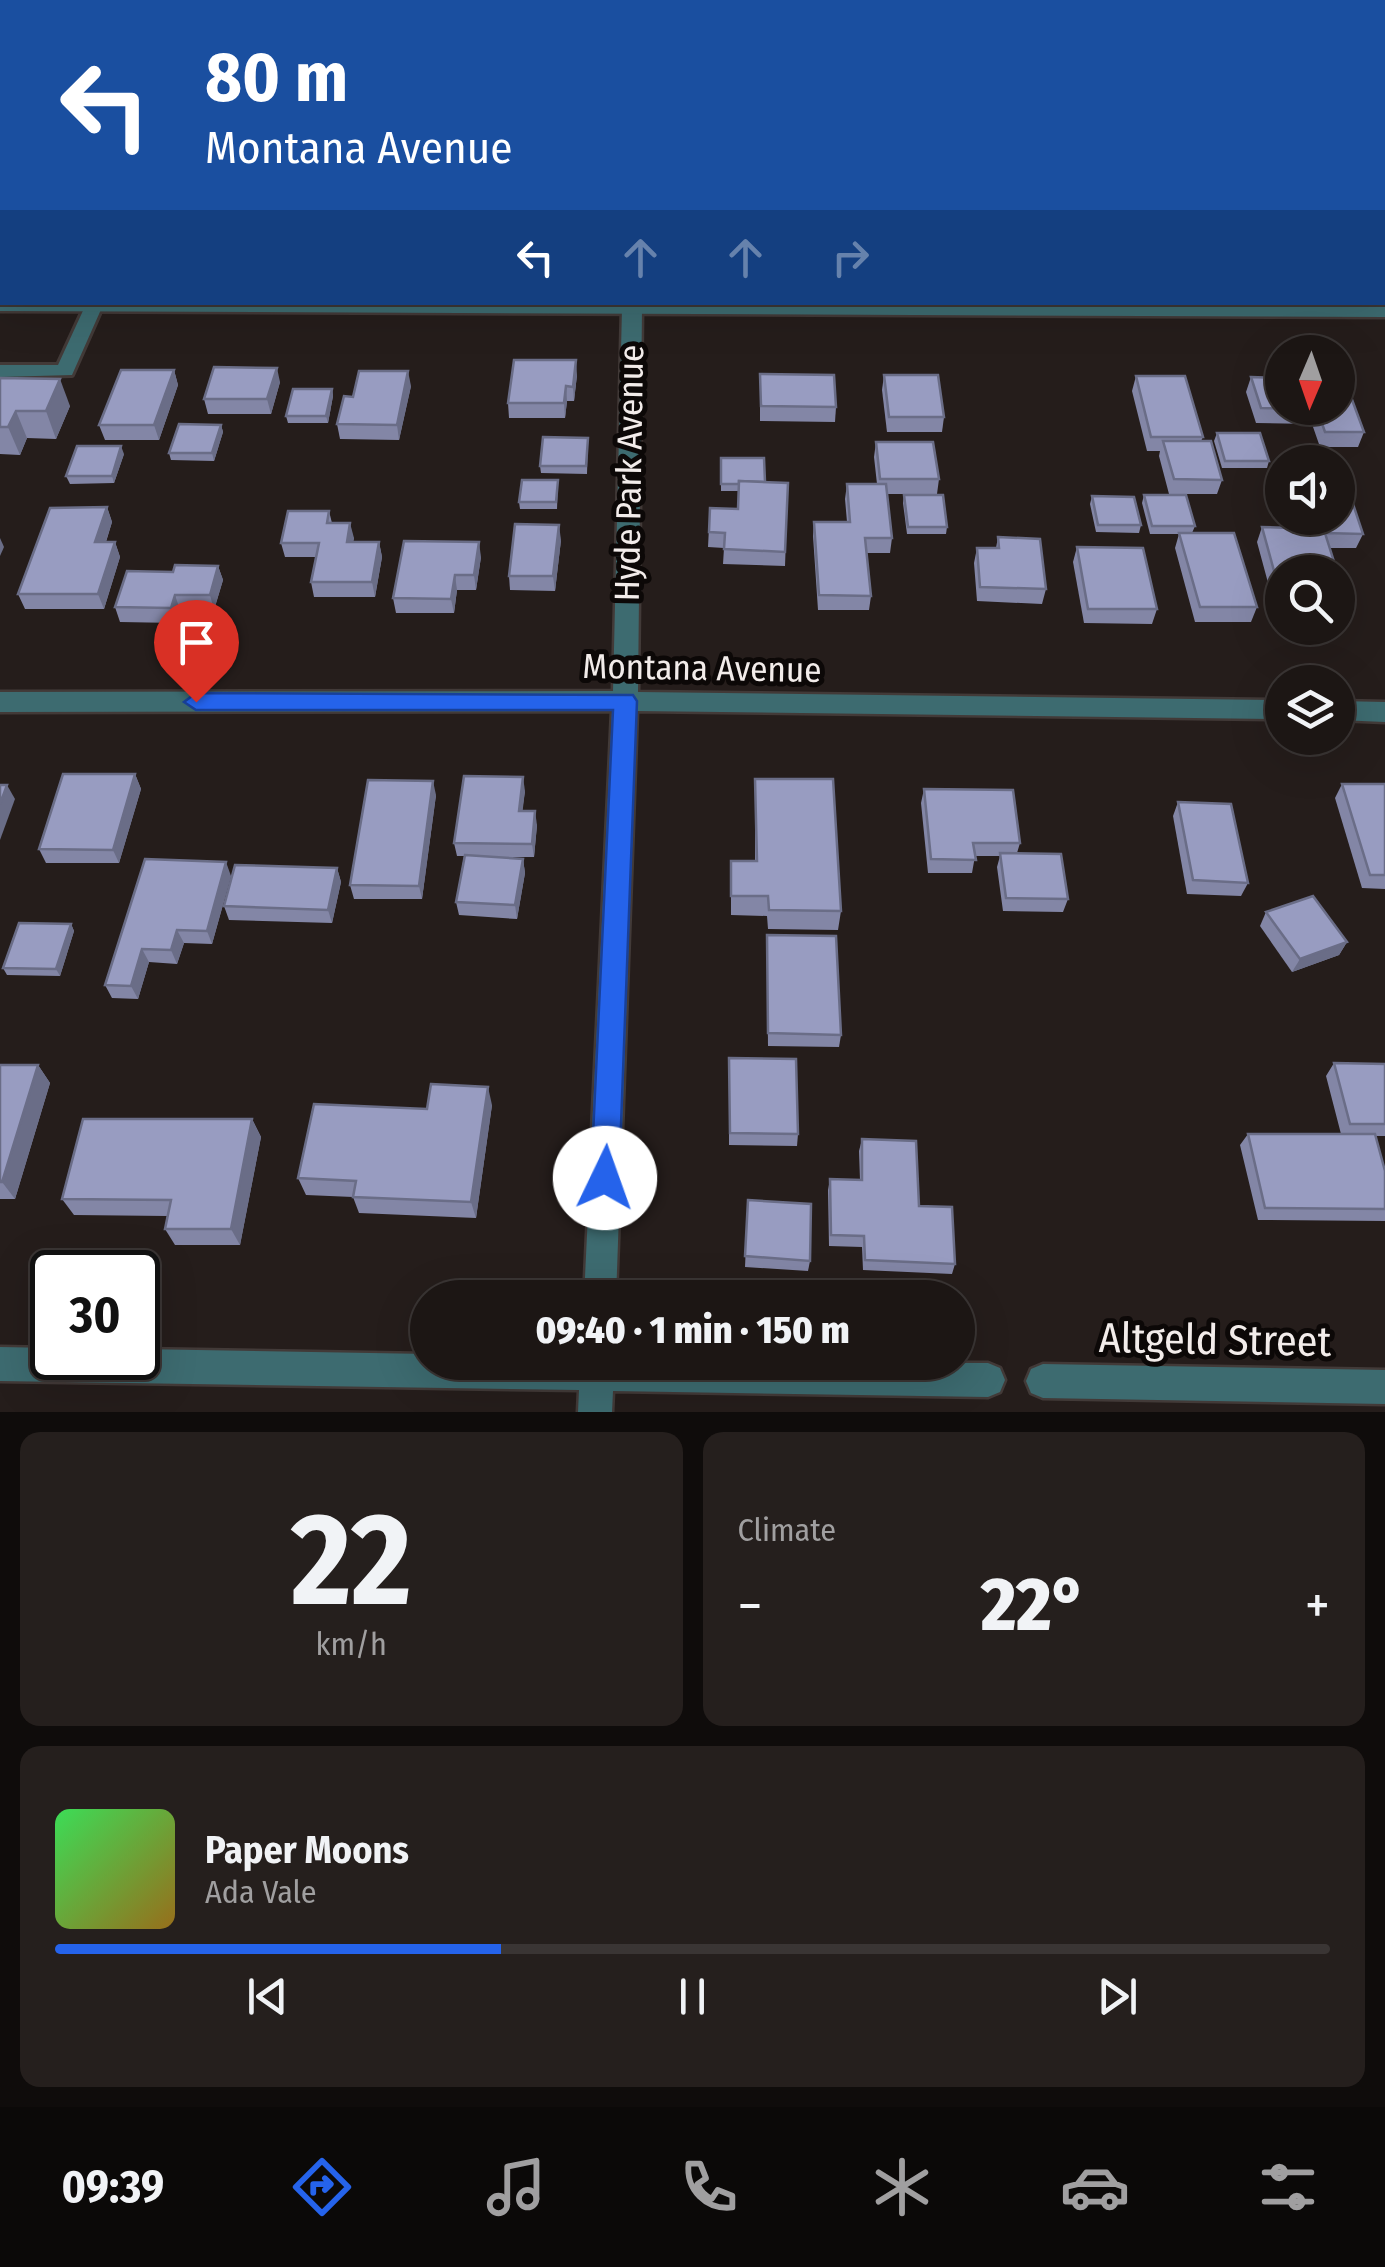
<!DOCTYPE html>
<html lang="en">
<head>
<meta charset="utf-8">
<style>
  :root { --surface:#1c1614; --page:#251f1d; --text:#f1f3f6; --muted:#a09fa0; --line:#3a3534; --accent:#2563eb }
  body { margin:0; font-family:"Fira Sans Condensed",sans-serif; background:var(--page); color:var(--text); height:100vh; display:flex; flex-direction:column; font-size:38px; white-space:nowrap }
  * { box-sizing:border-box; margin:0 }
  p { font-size:32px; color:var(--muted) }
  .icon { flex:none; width:55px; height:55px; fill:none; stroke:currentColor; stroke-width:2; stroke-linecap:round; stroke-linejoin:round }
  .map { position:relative; height:1412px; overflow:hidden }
  .panel { display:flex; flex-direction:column; gap:20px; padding:20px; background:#0f0c0b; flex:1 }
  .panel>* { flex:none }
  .top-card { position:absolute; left:0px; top:0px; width:1385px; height:305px; box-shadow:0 10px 40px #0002,0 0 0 2px var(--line); background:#1a4fa0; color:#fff; overflow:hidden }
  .needle { width:65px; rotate:182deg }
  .controls { position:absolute; left:1265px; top:335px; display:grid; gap:20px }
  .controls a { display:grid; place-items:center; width:90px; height:90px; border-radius:50%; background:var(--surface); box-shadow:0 10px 40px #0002,0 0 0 2px var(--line); font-size:50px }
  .speed { position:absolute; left:30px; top:1250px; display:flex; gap:20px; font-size:50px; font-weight:700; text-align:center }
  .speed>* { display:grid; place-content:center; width:130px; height:130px; border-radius:50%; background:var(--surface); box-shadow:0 10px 40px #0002,0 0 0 2px var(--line); line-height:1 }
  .speed .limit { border:5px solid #111; border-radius:15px; background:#fff; color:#111 }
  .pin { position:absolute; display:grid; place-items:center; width:85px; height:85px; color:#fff; margin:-102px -42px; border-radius:50% 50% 50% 0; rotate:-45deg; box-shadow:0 0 10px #0007 }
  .pin .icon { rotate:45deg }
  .me { position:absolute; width:110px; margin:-55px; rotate:3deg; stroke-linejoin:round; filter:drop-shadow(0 0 8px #0008) }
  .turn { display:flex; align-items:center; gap:35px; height:210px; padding:0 40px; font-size:45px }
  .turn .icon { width:130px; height:130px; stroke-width:2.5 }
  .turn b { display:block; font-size:70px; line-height:85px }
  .lanes { display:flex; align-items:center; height:95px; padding:0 40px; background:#0003; justify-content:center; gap:50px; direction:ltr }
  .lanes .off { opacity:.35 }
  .big { font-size:75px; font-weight:800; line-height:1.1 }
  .panel .tile { flex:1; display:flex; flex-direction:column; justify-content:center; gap:15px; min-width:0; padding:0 35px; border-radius:20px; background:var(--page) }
  .panel .dial { align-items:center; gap:0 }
  .dial b { font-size:130px; line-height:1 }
  .song { display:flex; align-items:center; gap:30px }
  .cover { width:120px; height:120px; border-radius:15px; background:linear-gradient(135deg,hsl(130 70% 55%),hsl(40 70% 35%)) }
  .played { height:10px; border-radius:5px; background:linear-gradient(90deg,var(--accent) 35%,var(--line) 35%) }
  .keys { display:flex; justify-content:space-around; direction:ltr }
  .heat { display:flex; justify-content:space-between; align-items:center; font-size:55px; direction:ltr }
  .panel .tiles { flex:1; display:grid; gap:20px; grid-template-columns:1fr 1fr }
  .tile:last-child { grid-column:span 2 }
  .trip { position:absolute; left:410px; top:1280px; width:565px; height:100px; border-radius:50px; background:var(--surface); box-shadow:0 10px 40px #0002,0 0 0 2px var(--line); font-weight:800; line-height:100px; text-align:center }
  .tabs { display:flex; height:160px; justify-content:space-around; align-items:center; background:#0b0908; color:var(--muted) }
  .tabs .icon { width:70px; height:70px }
  .tabs .active { color:var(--accent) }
  .tabs b { font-size:45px; color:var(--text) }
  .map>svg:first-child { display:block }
</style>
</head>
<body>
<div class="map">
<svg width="1385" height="1412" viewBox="0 0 1385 1412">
  <rect width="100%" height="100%" fill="#251d1b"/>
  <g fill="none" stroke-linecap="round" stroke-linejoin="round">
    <g stroke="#423a38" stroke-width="6">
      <g id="service">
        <path d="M0,0h82l1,2 -81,2z"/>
        <path d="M514,0h132l1,1 -134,1z"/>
        <rect x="0" y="48" width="2" height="8"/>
        <path d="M0,122l2,1v11l-2,-1z"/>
        <rect x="0" y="246" width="2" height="10"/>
        <path d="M87,302l16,3 -31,70 -72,2v-12h58z"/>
      </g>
    </g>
    <g stroke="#423a38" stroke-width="5">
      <g id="minor">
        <path d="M634,302l8,6 -4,384 644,8v19l-645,-8 -21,587h-32l28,-587 -612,1v-20l613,-1 9,-383z"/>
        <path d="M1338,701l47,1v20l-47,-2z"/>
        <path d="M0,1347l52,1v10h86v-9l290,5v8l560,1 12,5 5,12 -5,12 -12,5 -375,-6 -1,21h-34l1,-22 -579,-9z"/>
        <path d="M1043,1364l342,6v34l-342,-6 -12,-5 -5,-12 5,-12z"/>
      </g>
    </g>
    <g stroke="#423a38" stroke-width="5">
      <path id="tertiary" d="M0,299l2,3 1383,3v12l-1385,-6z"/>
    </g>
    <use href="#service" fill="#3d6b70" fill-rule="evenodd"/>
    <use href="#minor" fill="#3d6b70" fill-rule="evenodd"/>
    <use href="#tertiary" fill="#3d6b70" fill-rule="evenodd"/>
  </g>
  <g fill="#8386a6">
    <rect x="0" y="135" width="2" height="87"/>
    <path d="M174,370l4,15 -19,55h-54l-6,-15z"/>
    <path d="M760,374l76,33 -1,15 -75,-1z"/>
    <path d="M577,375l-3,26h-7l-2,17h-56l-1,-15z"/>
    <path d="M884,375l60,42 -2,15h-55l-5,-42z"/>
    <path d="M1136,376l67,61 -2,4 21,39 -5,14h-48l-10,-38 1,-5h-13l-15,-60z"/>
    <path d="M1251,377l87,31 26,24 -6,15h-38l-8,-23 -56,-1 -10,-31z"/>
    <path d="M0,378l70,28 -14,33 -29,-1 -7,17 -20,-1z"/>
    <path d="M280,382l-9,32h-63l-4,-15z"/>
    <path d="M411,386l-12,54 -59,-1 -3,-15 16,-27z"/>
    <path d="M332,389l1,7 -5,27h-40l-2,-7z"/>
    <path d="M221,425l2,7 -9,29 -43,-1 -2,-7z"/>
    <path d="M1217,433l52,28 -2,7h-45l-8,-27z"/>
    <path d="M588,438l-1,36 -46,-1 -1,-7z"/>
    <path d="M876,442l63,37 -2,15h-50l5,44 -2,15h-23l4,43 -2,14h-51l-5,-74 1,-14h33l-2,-23 2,-15h30l-3,-27z"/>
    <path d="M124,454l-10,29 -44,1 -4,-8z"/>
    <path d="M721,458l44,24 23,1 -3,83 -62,-2 1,-16 -16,-1 2,-39 28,1 1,-18h-18z"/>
    <path d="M558,480l-1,29h-37l-1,-7z"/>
    <path d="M904,495l43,32 -1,7h-39l-4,-31z"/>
    <path d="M1144,495l51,31 -3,7 65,74 -6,15h-56l-20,-74 4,-14h-29l-8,-31z"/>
    <path d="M1092,496l49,29 -2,8 -43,-1 -6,-28z"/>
    <path d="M107,507l5,15 -6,20h9l5,15 -16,52h-79l-7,-15z"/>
    <path d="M329,511l3,12 22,15 -1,4h26l3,15 -7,40h-61l-3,-15 5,-25h-31l-4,-14z"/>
    <path d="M1305,518h33l25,16 -7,14h-26l17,55 -7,14h-2v-45h-56v44h-5l-20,-74 5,-15 46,2z"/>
    <path d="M998,537l48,52 -4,15 -65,-3 -3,-38 3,-15h19z"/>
    <path d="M561,540l-6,51 -45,-1 -1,-14z"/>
    <path d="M1077,547l80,62 -5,15 -68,-1 -11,-61z"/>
    <path d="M481,557l-5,33h-19l-3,23h-58l-3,-15z"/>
    <path d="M218,566l5,14 -9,30h-34l-4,13 -56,-1 -5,-15 58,-35z"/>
    <path d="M135,774l6,15 -22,74h-73l-7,-14z"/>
    <path d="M755,779l86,132 -3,19 -70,-1 -1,-13 -36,-1v-54h24z"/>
    <path d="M1342,784h43v105l-23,-1 -27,-90z"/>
    <path d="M924,789l96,54 -3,10 51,46 -5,13 -60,-1 -6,-44 3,-11h-25l-3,17h-44l-7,-70z"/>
    <path d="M525,791l-3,20 15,14 -3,32h-46l35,2 2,14 -8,46 -58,-4 -3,-13 8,-46h-7l-3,-13z"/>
    <path d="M436,795l-14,104h-68l-4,-14z"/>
    <path d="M1178,802l70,81 -7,13 -54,-2 -14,-78z"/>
    <path d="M145,859l86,17 -19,68 -28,-1 -7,21 -28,-2 -11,37 -26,-1 -7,-13z"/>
    <path d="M337,868l4,14 -9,41 -103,-3 -5,-14z"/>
    <path d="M1266,912l81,30 -8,13 -47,17 -32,-46z"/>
    <path d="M71,924l3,7 -14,45 -53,-1 -4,-7z"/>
    <path d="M767,935l74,100 -2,12 -71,-1z"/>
    <path d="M729,1058l69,76 -1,12 -68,-1z"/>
    <path d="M1334,1063l51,1v72h-10l10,35v50l-127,-1 -18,-75 8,-11h93l-15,-58z"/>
    <path d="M0,1065h38l12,18 -35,116h-15z"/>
    <path d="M492,1105l-16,113 -117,-5 -6,-16 -47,-2 -8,-17 129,-69z"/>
    <path d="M252,1119l9,18 -21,108h-65l-10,-16 2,-13 -93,-1 -12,-16z"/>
    <path d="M862,1139l57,67 36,58 -3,10 -89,-4 -1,-23 -33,-1 -1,-56 2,-11 30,1 -1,-29z"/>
    <path d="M748,1200l62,61 -2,10 -63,-4z"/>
  </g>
  <g fill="#6a6d87">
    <path d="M576,360l1,15 -3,26 -1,-14z"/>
    <path d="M277,368l3,14 -9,32 -4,-15z"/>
    <path d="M174,370l4,15 -19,55 -5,-15z"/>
    <path d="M408,371l3,15 -12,54 -2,-15z"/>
    <path d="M60,379l10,27 -14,33 -10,-28z"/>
    <path d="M566,386l1,15 -2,17 -1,-15z"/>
    <path d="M332,389l1,7 -5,27 -2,-7z"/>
    <path d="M16,411l11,27 -7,17 -12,-28z"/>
    <path d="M221,425l2,7 -9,29 -2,-8z"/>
    <path d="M121,446l3,8 -10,29 -2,-7z"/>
    <path d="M107,507l5,15 -11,35 -6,-15z"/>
    <path d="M350,523l4,15 -4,19 -3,-15z"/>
    <path d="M559,525l2,15 -6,51 -2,-15z"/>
    <path d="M0,538l4,9 -4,9z"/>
    <path d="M115,542l5,15 -16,52 -6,-15z"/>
    <path d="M379,542l3,15 -7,40 -3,-15z"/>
    <path d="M479,542l2,15 -5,33 -2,-15z"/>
    <path d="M218,566l5,14 -9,30 -4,-15z"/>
    <path d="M455,575l2,15 -3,23 -3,-14z"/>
    <path d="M175,595l5,15 -4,13 -5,-15z"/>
    <path d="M135,774l6,15 -22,74 -6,-13z"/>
    <path d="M523,777l2,14 -4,33 -2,-13z"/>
    <path d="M433,781l3,14 -14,104 -3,-13z"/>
    <path d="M7,785l8,14 -15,41v-36z"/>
    <path d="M535,811l2,14 -3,32 -2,-13z"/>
    <path d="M523,859l2,14 -8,46 -2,-14z"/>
    <path d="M226,862l5,14 -19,68 -5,-13z"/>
    <path d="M337,868l4,14 -9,41 -4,-13z"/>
    <path d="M71,924l3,7 -14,45 -4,-7z"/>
    <path d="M177,930l7,13 -7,21 -6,-14z"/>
    <path d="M1347,942l-8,13 -47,17 8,-13z"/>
    <path d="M142,949l7,13 -11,37 -7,-13z"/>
    <path d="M38,1065l12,18 -35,116 -13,-17z"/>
    <path d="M488,1087l4,18 -16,113 -5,-16z"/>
    <path d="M252,1119l9,18 -21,108 -9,-16z"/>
  </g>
  <g fill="#989cc1" stroke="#6a6d87" stroke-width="2.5">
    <rect x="687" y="0" width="37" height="2"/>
    <path d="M757,0h46l1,2h-47z"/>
    <rect x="0" y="135" width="2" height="66"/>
    <path d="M1382,209h3v22l-3,-5z"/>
    <path d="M514,360h62l-3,27 -7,-1 -2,17h-56z"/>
    <path d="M214,367l63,1 -10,31h-63z"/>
    <path d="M121,370h53l-20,55h-55z"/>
    <path d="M359,371h49l-11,54 -60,-1 7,-28 9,1z"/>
    <path d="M760,374l74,1 2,32 -75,-1z"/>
    <path d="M884,375h54l6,42h-55z"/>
    <path d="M1136,376h49l18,61h-52z"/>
    <path d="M1251,377l31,1v30h56v-30h6l20,54h-39l-8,-23 -56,-1z"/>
    <path d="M0,378l60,1 -14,32h-30l-8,16h-8z"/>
    <path d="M293,389h39l-6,27h-40z"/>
    <path d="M179,424l42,1 -9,28h-43z"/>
    <path d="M1217,433h43l9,28h-44z"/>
    <path d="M543,437l45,1 -2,28h-46z"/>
    <path d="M1163,441h48l11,39 -48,-1z"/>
    <path d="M876,442h57l6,37h-59z"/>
    <path d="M77,446h44l-9,30h-46z"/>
    <path d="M721,458h43l1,24 -26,-1v3h-18z"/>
    <path d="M522,480h36l-2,22h-37z"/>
    <path d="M739,481l49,2 -3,69 -61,-3 1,-16 -16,-1 1,-24 28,1z"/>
    <path d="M847,484h39l6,54h-27l6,58 -52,-1 -5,-73h36z"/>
    <path d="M904,495h39l4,32h-39z"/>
    <path d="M1144,495h42l9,31h-43z"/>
    <path d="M1338,495h12l13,39 -38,-1 22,70 -9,-1v-30h-56v28l-20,-73 57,2 -4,-11h23z"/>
    <path d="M1092,496l42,1 7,28h-43z"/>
    <path d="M107,507l-12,35h20l-17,52h-80l32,-86z"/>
    <path d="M288,511h41l-2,12h23l-3,19h32l-7,40h-61l8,-39h-38z"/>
    <path d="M515,524l44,1 -6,51h-44z"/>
    <path d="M1179,533h55l23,74h-57z"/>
    <path d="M998,537l42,2 6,50 -66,-2 -3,-39h22z"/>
    <path d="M404,541l75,1 -5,33h-19l-4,24 -58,-1z"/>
    <path d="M1077,547l66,1 14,61h-69z"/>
    <path d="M175,565l43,1 -8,29h-35l-4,13 -56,-1 12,-36 46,1z"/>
    <path d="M63,774h72l-22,76 -74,-1z"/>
    <path d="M464,776l59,1 -4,34h16l-3,33 -78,-1z"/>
    <path d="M755,779h78l8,132 -72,-1 -1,-14h-37v-35h26z"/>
    <path d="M368,780l65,1 -14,105 -69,-1z"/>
    <path d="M1342,784h43v91h-15z"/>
    <path d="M0,785h7l-7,19z"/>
    <path d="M924,789l89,1 7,53h-47l3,17 -45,-1z"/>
    <path d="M1178,802l53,2 17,79 -55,-3z"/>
    <path d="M1000,853l61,1 7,45 -62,-1z"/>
    <path d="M465,855l58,4 -8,46 -59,-3z"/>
    <path d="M145,859l81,3 -19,69 -30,-1 -6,20 -29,-1 -11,37 -26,-1z"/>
    <path d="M235,865l102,3 -9,42 -104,-4z"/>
    <path d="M1313,896l34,46 -47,17 -34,-47z"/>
    <path d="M19,923l52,1 -15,45 -53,-1z"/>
    <path d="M767,935l69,1 5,99 -73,-2z"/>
    <path d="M729,1058l67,1 2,75 -68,-1z"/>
    <path d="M1334,1063l51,1v60h-35z"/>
    <path d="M0,1065h38l-36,117h-2z"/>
    <path d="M431,1084l57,3 -17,115 -118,-5 3,-16 -58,-3 16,-74 113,5z"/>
    <path d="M83,1119h169l-21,110h-66l6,-29 -109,-1z"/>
    <path d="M1248,1134h127l10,37v38l-120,-1z"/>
    <path d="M862,1139l54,2 3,65 33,1 3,57 -90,-4 -1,-24 -33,-1 -1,-56 32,1z"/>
    <path d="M748,1200l63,4 -1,57 -65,-5z"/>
  </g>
  <path fill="#2563eb" stroke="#184099" stroke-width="2.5" d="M196,693l437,2 4,6 -18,477 -4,10 -10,4 -10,-4 -4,-10 22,-468h-417l-12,-8z"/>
  <g text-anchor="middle" stroke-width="10" stroke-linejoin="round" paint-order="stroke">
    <g font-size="35" fill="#f2ecea" stroke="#0c0807">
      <text transform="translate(629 473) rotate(-89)" y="12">Hyde Park Avenue</text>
      <text transform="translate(702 668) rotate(1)" y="12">Montana Avenue</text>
    </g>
    <g font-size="42" fill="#f2ecea" stroke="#0c0807">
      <text transform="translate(1215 1339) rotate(1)" y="15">Altgeld Street</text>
    </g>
  </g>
</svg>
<div class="controls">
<a><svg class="needle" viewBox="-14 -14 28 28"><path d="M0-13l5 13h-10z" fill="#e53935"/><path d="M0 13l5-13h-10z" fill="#a09fa0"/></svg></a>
<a><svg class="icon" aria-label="sound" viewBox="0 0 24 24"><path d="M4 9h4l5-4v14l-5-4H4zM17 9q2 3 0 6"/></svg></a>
<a><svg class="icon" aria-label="search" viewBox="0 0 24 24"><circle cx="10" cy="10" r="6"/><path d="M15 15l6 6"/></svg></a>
<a><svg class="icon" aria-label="layers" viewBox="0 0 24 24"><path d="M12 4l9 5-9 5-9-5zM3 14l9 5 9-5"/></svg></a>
</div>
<div class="speed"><div class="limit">30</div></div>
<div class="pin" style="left:196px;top:702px;background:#d93025"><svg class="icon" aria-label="arrive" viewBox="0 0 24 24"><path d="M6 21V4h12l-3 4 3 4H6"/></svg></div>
<svg class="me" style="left:605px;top:1178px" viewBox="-20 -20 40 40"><circle r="19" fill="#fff"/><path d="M0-13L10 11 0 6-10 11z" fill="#2563eb"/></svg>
<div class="trip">09:40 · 1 min · 150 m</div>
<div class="top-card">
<div class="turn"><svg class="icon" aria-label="left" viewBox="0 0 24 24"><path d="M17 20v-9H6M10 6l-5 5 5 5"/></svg><div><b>80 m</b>Montana Avenue</div></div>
<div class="lanes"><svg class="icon" aria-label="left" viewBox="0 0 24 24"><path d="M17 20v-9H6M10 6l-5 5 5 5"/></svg><svg class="icon off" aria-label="ahead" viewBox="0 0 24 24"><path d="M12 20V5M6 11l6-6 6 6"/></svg><svg class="icon off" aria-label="ahead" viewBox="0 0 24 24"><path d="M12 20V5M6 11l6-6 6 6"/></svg><svg class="icon off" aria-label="right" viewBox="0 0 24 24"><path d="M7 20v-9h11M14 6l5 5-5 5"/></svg></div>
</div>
</div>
<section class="panel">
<div class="tiles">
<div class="tile dial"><b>22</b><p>km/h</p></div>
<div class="tile"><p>Climate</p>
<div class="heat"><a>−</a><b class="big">22°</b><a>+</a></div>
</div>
<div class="tile">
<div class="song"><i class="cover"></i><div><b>Paper Moons</b><p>Ada Vale</p></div></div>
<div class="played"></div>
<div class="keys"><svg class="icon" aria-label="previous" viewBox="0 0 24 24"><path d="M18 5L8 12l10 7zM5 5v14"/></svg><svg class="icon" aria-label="pause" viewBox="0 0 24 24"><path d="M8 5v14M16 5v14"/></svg><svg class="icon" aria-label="next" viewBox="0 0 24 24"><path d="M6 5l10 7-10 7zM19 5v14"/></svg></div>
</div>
</div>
</section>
<nav class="tabs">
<b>09:39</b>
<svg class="icon active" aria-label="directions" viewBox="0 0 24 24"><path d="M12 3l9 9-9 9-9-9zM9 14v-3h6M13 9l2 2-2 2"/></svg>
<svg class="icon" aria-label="music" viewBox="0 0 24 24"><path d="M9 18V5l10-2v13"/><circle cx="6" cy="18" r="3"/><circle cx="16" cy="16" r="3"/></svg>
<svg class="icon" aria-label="phone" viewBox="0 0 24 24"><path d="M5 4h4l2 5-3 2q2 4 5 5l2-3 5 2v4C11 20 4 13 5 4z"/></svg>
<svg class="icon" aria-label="climate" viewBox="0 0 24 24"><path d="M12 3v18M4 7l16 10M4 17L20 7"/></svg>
<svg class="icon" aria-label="car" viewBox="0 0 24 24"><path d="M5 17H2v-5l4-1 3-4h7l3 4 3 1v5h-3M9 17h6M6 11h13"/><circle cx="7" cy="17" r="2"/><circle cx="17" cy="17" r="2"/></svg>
<svg class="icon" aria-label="filters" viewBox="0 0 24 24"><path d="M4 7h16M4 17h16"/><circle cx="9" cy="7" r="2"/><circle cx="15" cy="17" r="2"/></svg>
</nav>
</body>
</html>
